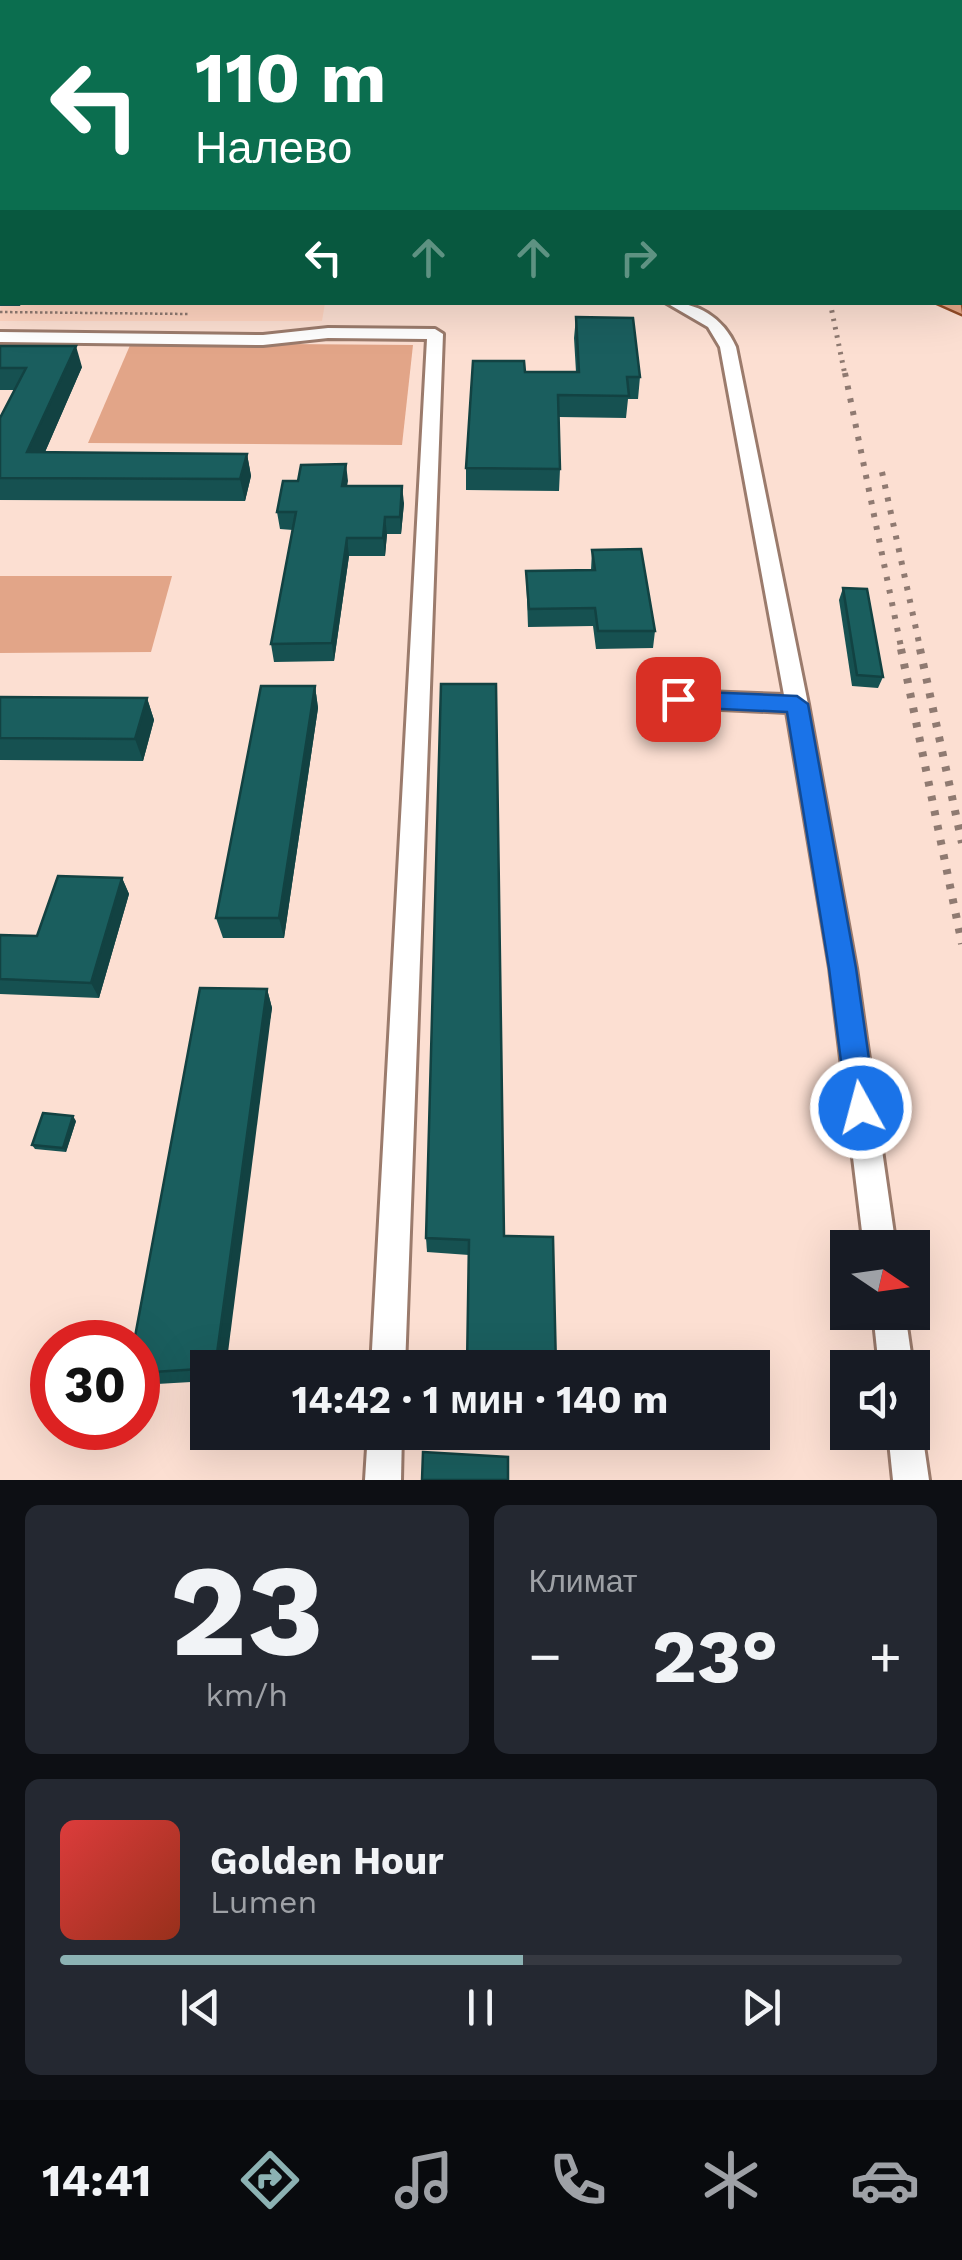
<!DOCTYPE html>
<html lang="ru">
<head>
<meta charset="utf-8">
<style>
  :root { --surface:#171b24; --page:#242831; --text:#f1f3f6; --muted:#9ea1a6; --line:#363941; --accent:#8cb2b3 }
  body { margin:0; font-family:"Work Sans",sans-serif; background:var(--page); color:var(--text); height:100vh; display:flex; flex-direction:column; font-size:38px; white-space:nowrap }
  * { box-sizing:border-box; margin:0 }
  p { font-size:32px; color:var(--muted) }
  .icon { flex:none; width:55px; height:55px; fill:none; stroke:currentColor; stroke-width:2; stroke-linecap:round; stroke-linejoin:round }
  .map { position:relative; height:1480px; overflow:hidden }
  .panel { display:flex; flex-direction:column; gap:25px; padding:25px; background:#0d0f14; flex:1 }
  .panel>* { flex:none }
  .banner { position:absolute; left:0px; top:0px; width:962px; height:305px; box-shadow:0 10px 40px #0002; background:#0b6e4f; color:#fff; overflow:hidden }
  .needle { width:65px; rotate:103deg }
  .tools { position:absolute; left:830px; top:1230px; display:grid; gap:20px }
  .tools a { display:grid; place-items:center; width:100px; height:100px; border-radius:0px; background:var(--surface); box-shadow:0 10px 40px #0002; font-size:50px }
  .speed { position:absolute; left:30px; top:1320px; display:flex; gap:20px; font-size:50px; font-weight:700; text-align:center }
  .speed>* { display:grid; place-content:center; width:130px; height:130px; border-radius:50%; background:var(--surface); box-shadow:0 10px 40px #0002; line-height:1 }
  .speed .limit { border:15px solid #d22; background:#fff; color:#111 }
  .pin { position:absolute; display:grid; place-items:center; width:85px; height:85px; color:#fff; margin:-42px; border-radius:20px; box-shadow:0 5px 15px #0006 }
  .me { position:absolute; width:110px; margin:-55px; rotate:353deg; stroke-linejoin:round; filter:drop-shadow(0 0 8px #0008) }
  .turn { display:flex; align-items:center; gap:35px; height:210px; padding:0 30px; font-size:45px }
  .turn .icon { width:130px; height:130px; stroke-width:2.5 }
  .turn b { display:block; font-size:70px; line-height:85px }
  .lanes { display:flex; align-items:center; height:95px; padding:0 30px; background:#0003; justify-content:center; gap:50px; direction:ltr }
  .lanes .off { opacity:.35 }
  .big { font-size:75px; font-weight:700; line-height:1.1 }
  .panel .card { flex:1; display:flex; flex-direction:column; justify-content:center; gap:15px; min-width:0; padding:0 35px; border-radius:15px; background:var(--page) }
  .panel .dial { align-items:center; gap:0 }
  .dial b { font-size:130px; line-height:1 }
  .song { display:flex; align-items:center; gap:30px }
  .cover { width:120px; height:120px; border-radius:15px; background:linear-gradient(135deg,hsl(0 70% 55%),hsl(10 70% 35%)) }
  .played { height:10px; border-radius:5px; background:linear-gradient(90deg,var(--accent) 55%,var(--line) 55%) }
  .keys { display:flex; justify-content:space-around; direction:ltr }
  .heat { display:flex; justify-content:space-between; align-items:center; font-size:55px; direction:ltr }
  .panel .tiles { flex:1; display:grid; gap:25px; grid-template-columns:1fr 1fr }
  .card:last-child { grid-column:span 2 }
  .trip { position:absolute; left:190px; top:1350px; width:580px; height:100px; border-radius:0px; background:var(--surface); box-shadow:0 10px 40px #0002; font-weight:700; line-height:100px; text-align:center }
  .tabs { display:flex; height:160px; justify-content:space-around; align-items:center; background:#090b0e; color:var(--muted) }
  .tabs .icon { width:70px; height:70px }
  .tabs .on { color:var(--accent) }
  .tabs b { font-size:45px; color:var(--text) }
  .map>svg:first-child { display:block }
</style>
</head>
<body>
<div class="map">
<svg width="962" height="1480" viewBox="0 0 962 1480">
  <rect width="100%" height="100%" fill="#fcdfd2"/>
  <path fill="#fed3bf" d="M2,232v70l323,1 -3,18h-322z"/>
  <g fill="#e2a588">
    <path d="M131,343l282,2 -11,100 -314,-2z"/>
    <path d="M0,576h172l-21,76 -151,1z"/>
  </g>
  <g fill="none" stroke-linecap="round" stroke-linejoin="round">
    <g stroke="#9b7b6c" stroke-width="6">
      <g id="minor">
        <rect x="960" y="50" width="2" height="7"/>
        <rect x="960" y="83" width="2" height="6"/>
        <path d="M960,250h2l-2,9z"/>
        <path d="M665,302c32,0 58,15 71,45l72,357 48,264 40,280h-32l-34,-280 -43,-256 -109,-5 -11,-8 11,-8 106,4 -64,-348 -12,-20z"/>
        <path d="M328,328l107,1 8,5 -38,1034h-34l56,-1029 -99,-1 -65,7 -263,-3v-10l263,3z"/>
        <path d="M873,1312h32l8,56 -1,1 -33,-1z"/>
        <path d="M912,1418l10,14 7,48h-36l-5,-48h24z"/>
        <path d="M368,1432h34l-1,48h-36z"/>
      </g>
    </g>
    <g stroke="#9b7b6c" stroke-width="32">
      <path id="tertiary" d="M0,142l2,-3"/>
    </g>
    <g stroke="#904a25" stroke-width="5">
      <g id="primary">
        <rect x="0" y="50" width="2" height="10"/>
        <path d="M960,299l2,15 -27,-12h25z"/>
      </g>
    </g>
    <path stroke="#8e7970" stroke-width="2.5" stroke-dasharray="2.5 2.5" stroke-linecap="butt" d="M0,312l188,2"/>
    <use href="#minor" fill="#fff" fill-rule="evenodd"/>
    <use href="#tertiary" stroke="#fff" stroke-width="28"/>
    <use href="#primary" fill="#e1a484" fill-rule="evenodd"/>
    <path stroke="#8f7a71" stroke-width="5" stroke-dasharray="2.5 6" stroke-linecap="butt" d="M830,302l15,73"/>
    <g stroke="#8f7a71" stroke-width="6" stroke-dasharray="4 9" stroke-linecap="butt">
      <path d="M845,373l57,279"/>
      <path d="M882,472l39,180"/>
    </g>
    <g stroke="#8f7a71" stroke-width="8" stroke-dasharray="5 10" stroke-linecap="butt">
      <path d="M901,649l61,295"/>
      <path d="M920,649l42,194"/>
    </g>
  </g>
  <g fill="#165151">
    <path d="M114,0h111l-5,2h-108z"/>
    <path d="M297,0h142l-2,2h-139z"/>
    <path d="M0,238h2v64h20l-2,4h-20z"/>
    <rect x="414" y="302" width="39" height="3"/>
    <path d="M576,317l64,60 -2,22h-10l-2,19 -67,-1 1,52 -1,22 -93,-1v-22l59,-96h51l-2,-34z"/>
    <path d="M0,346l82,21 -37,85 202,2 4,22 -6,25 -245,-1v-82l14,-28h-14z"/>
    <path d="M346,464l1,22 57,17 -3,31h-14l-2,22h-36l-15,105 -60,1 -3,-18 22,-114 -13,-1 -3,-17 21,-31z"/>
    <path d="M592,550l63,81 -2,17 -57,1 -3,-23 -65,1 -2,-56 65,-1z"/>
    <path d="M843,588l40,89 -5,11 -26,-2 -13,-86z"/>
    <path d="M496,684l-27,571 -42,-3 -1,-14z"/>
    <path d="M315,686l3,22 -34,230h-61l-7,-20z"/>
    <path d="M0,697l147,1 7,22 -11,41 -143,-1z"/>
    <path d="M122,878l7,16 -30,104 -99,-4v-59l37,1z"/>
    <path d="M267,989l5,19 -64,360v13l-68,4 -2,-2v-41z"/>
    <path d="M76,1121l-10,31 -31,-3 -3,-4z"/>
  </g>
  <g fill="#124242">
    <path d="M200,0h25l-5,2h-25z"/>
    <path d="M2,90v24l-2,3v-24z"/>
    <path d="M76,346l6,21 -47,108 -8,-23z"/>
    <path d="M247,454l4,22 -6,25 -5,-22z"/>
    <path d="M346,464l2,17 -4,22 -2,-17z"/>
    <path d="M402,486l2,17 -3,31 -1,-17z"/>
    <path d="M385,517l2,17 -2,22 -2,-18z"/>
    <path d="M347,538l2,18 -15,105 -2,-18z"/>
    <path d="M315,686l3,22 -34,230 -5,-20z"/>
    <path d="M147,698l7,22 -11,41 -8,-22z"/>
    <path d="M122,878l7,16 -30,104 -8,-15z"/>
    <path d="M267,989l5,19 -46,360h-11z"/>
    <path d="M73,1116l3,5 -10,31 -3,-4z"/>
  </g>
  <g fill="#1a5e5e" stroke="#124242" stroke-width="2.5">
    <path d="M0,0h98l-3,2h-93v26l-2,1z"/>
    <path d="M114,0h29v2h-31z"/>
    <path d="M159,0h41l-5,2z"/>
    <path d="M312,0h117l-2,2h-93z"/>
    <path d="M544,0h27l3,2h-27z"/>
    <path d="M813,0h32l2,1 6,-1h109v43h-2v-41h-141z"/>
    <rect x="960" y="55" width="2" height="21"/>
    <path d="M960,87h2v18l-2,-1z"/>
    <path d="M960,148l2,2v23l-2,-1z"/>
    <path d="M960,180l1,6h1v42l-2,-2z"/>
    <rect x="0" y="238" width="2" height="52"/>
    <path d="M576,317l57,1 7,59h-13l2,19 -71,-1 2,74 -94,-1 7,-107h51l1,11h54z"/>
    <path d="M0,346h76l-49,106 220,2 -7,25 -240,-1v-60l26,-50h-26z"/>
    <path d="M346,464l-4,22h60l-2,31h-15l-2,21h-36l-15,105 -61,1 25,-132h-19l6,-31h15l3,-16z"/>
    <path d="M641,549l14,82h-57l-3,-23 -66,1 -3,-38 69,-1 -3,-20z"/>
    <path d="M843,588l24,1 16,88 -26,-2z"/>
    <path d="M441,684h55l8,552 49,1 3,131h-89l2,-128 -43,-2z"/>
    <path d="M261,686h54l-36,232h-63z"/>
    <path d="M0,697l147,1 -12,41 -135,-1z"/>
    <path d="M58,876l64,2 -31,105 -91,-4v-44l37,1z"/>
    <path d="M200,988l67,1 -52,379 -77,5v-31h-4z"/>
    <path d="M43,1113l30,3 -10,32 -31,-3z"/>
    <path d="M423,1452l85,5v23h-86z"/>
  </g>
  <path fill="#1a73e8" stroke="#114b97" stroke-width="2.5" d="M678,691l119,5 11,8 48,264 20,140 -4,10 -11,4 -10,-4 -4,-10 -18,-140 -42,-256 -109,-5 -11,-8z"/>
</svg>
<div class="tools">
<a><svg class="needle" viewBox="-14 -14 28 28"><path d="M0-13l5 13h-10z" fill="#e53935"/><path d="M0 13l5-13h-10z" fill="#9ea1a6"/></svg></a>
<a><svg class="icon" aria-label="sound" viewBox="0 0 24 24"><path d="M4 9h4l5-4v14l-5-4H4zM17 9q2 3 0 6"/></svg></a>
</div>
<div class="speed"><div class="limit">30</div></div>
<div class="pin" style="left:678px;top:699px;background:#d93025"><svg class="icon" aria-label="arrive" viewBox="0 0 24 24"><path d="M6 21V4h12l-3 4 3 4H6"/></svg></div>
<svg class="me" style="left:861px;top:1108px" viewBox="-20 -20 40 40"><circle r="17" fill="#1a73e8" stroke="#fff" stroke-width="3"/><path d="M0-11L8 9 0 5-8 9z" fill="#fff"/></svg>
<div class="trip">14:42 · 1 мин · 140 m</div>
<div class="banner">
<div class="turn"><svg class="icon" aria-label="left" viewBox="0 0 24 24"><path d="M17 20v-9H6M10 6l-5 5 5 5"/></svg><div><b>110 m</b>Налево</div></div>
<div class="lanes"><svg class="icon" aria-label="left" viewBox="0 0 24 24"><path d="M17 20v-9H6M10 6l-5 5 5 5"/></svg><svg class="icon off" aria-label="ahead" viewBox="0 0 24 24"><path d="M12 20V5M6 11l6-6 6 6"/></svg><svg class="icon off" aria-label="ahead" viewBox="0 0 24 24"><path d="M12 20V5M6 11l6-6 6 6"/></svg><svg class="icon off" aria-label="right" viewBox="0 0 24 24"><path d="M7 20v-9h11M14 6l5 5-5 5"/></svg></div>
</div>
</div>
<section class="panel">
<div class="tiles">
<div class="card dial"><b>23</b><p>km/h</p></div>
<div class="card"><p>Климат</p>
<div class="heat"><a>−</a><b class="big">23°</b><a>+</a></div>
</div>
<div class="card">
<div class="song"><i class="cover"></i><div><b>Golden Hour</b><p>Lumen</p></div></div>
<div class="played"></div>
<div class="keys"><svg class="icon" aria-label="previous" viewBox="0 0 24 24"><path d="M18 5L8 12l10 7zM5 5v14"/></svg><svg class="icon" aria-label="pause" viewBox="0 0 24 24"><path d="M8 5v14M16 5v14"/></svg><svg class="icon" aria-label="next" viewBox="0 0 24 24"><path d="M6 5l10 7-10 7zM19 5v14"/></svg></div>
</div>
</div>
</section>
<nav class="tabs">
<b>14:41</b>
<svg class="icon on" aria-label="directions" viewBox="0 0 24 24"><path d="M12 3l9 9-9 9-9-9zM9 14v-3h6M13 9l2 2-2 2"/></svg>
<svg class="icon" aria-label="music" viewBox="0 0 24 24"><path d="M9 18V5l10-2v13"/><circle cx="6" cy="18" r="3"/><circle cx="16" cy="16" r="3"/></svg>
<svg class="icon" aria-label="phone" viewBox="0 0 24 24"><path d="M5 4h4l2 5-3 2q2 4 5 5l2-3 5 2v4C11 20 4 13 5 4z"/></svg>
<svg class="icon" aria-label="climate" viewBox="0 0 24 24"><path d="M12 3v18M4 7l16 10M4 17L20 7"/></svg>
<svg class="icon" aria-label="car" viewBox="0 0 24 24"><path d="M5 17H2v-5l4-1 3-4h7l3 4 3 1v5h-3M9 17h6M6 11h13"/><circle cx="7" cy="17" r="2"/><circle cx="17" cy="17" r="2"/></svg>
</nav>
</body>
</html>
